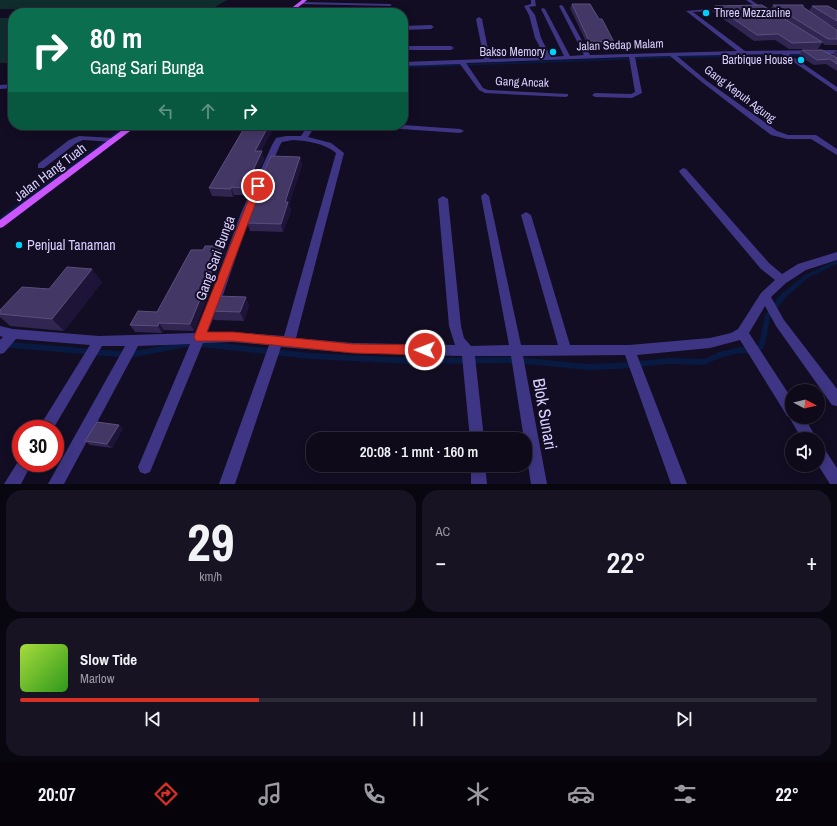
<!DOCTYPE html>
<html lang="id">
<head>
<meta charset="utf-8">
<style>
  :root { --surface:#0e0a1a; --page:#171323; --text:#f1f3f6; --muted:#9b9aa2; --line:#2e2b39; --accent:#d93025 }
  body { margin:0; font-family:"Archivo Narrow",sans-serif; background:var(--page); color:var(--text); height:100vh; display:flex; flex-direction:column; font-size:15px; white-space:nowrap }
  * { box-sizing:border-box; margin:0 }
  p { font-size:13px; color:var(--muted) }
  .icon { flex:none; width:22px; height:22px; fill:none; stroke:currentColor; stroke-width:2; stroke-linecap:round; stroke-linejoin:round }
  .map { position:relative; height:484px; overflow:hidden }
  .sheet { display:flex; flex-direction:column; gap:6px; padding:6px; background:#08060e; flex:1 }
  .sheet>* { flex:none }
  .hud { position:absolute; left:8px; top:8px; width:400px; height:122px; border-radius:16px; box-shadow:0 2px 10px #0003,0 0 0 1px var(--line); background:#0b6e4f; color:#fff; overflow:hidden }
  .needle { width:26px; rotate:97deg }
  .fabs { position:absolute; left:785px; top:384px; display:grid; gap:8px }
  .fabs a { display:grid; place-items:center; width:40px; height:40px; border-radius:50%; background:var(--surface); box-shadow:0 2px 10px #0003,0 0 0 1px var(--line); font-size:20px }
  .speed { position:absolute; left:12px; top:420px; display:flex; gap:8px; font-size:20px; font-weight:700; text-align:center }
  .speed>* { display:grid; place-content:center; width:52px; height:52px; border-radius:50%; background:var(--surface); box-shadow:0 2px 10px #0003,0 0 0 1px var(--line); line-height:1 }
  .speed .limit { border:6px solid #d22; background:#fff; color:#111 }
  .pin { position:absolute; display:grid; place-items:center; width:34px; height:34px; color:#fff; margin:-17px; border:2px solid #fff; border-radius:50%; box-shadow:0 1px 4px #0007 }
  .me { position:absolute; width:44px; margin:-22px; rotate:271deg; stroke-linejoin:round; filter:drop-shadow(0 0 3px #0008) }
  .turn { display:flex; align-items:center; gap:14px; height:84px; padding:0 16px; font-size:18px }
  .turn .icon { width:52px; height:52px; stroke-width:2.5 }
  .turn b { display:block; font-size:28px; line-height:34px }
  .lanes { display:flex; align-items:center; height:38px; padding:0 16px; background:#0003; justify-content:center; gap:20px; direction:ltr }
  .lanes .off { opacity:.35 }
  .big { font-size:30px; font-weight:600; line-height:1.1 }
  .sheet .tile { flex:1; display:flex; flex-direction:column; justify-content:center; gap:6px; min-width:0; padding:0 14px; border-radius:16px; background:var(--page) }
  .sheet .dial { align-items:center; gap:0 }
  .dial b { font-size:52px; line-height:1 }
  .song { display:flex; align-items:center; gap:12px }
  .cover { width:48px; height:48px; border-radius:6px; background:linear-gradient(135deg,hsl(80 70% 55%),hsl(110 70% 35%)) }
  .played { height:4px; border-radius:2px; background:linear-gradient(90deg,var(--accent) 30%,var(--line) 30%) }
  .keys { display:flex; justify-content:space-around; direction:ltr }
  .heat { display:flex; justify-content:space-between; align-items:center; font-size:22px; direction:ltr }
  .sheet .tiles { flex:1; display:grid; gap:6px; grid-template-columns:1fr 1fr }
  .tile:last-child { grid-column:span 2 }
  .trip { position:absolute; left:306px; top:432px; width:226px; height:40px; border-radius:16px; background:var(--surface); box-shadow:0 2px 10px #0003,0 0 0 1px var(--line); font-weight:600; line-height:40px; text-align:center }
  .tabs { display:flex; height:64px; justify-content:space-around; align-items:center; background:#06040a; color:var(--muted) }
  .tabs .icon { width:28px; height:28px }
  .tabs .selected { color:var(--accent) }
  .tabs b { font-size:18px; color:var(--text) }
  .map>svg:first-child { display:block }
</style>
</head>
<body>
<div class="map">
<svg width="837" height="484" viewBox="0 0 837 484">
  <rect width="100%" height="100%" fill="#120d23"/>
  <g fill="#102d2e">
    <path d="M0,0h227l-22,13 -205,-4z"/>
    <rect x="0" y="18" width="13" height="45"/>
  </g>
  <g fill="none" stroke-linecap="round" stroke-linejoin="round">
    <g fill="#081942" fill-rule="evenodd">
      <path d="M806,54l1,1v1l-133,2 -271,10v-2l271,-10z"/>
      <path d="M125,125h4l-17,13h-2v-2z"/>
      <path d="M105,140h1l2,1 -108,80v-4z"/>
      <path d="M837,260v4l-28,13 -24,21 -15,20 -5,27c-2,4 -6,7 -10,9l-15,-1 -20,5 -16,7 -35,-1 -51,5 -31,1 -69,-7 -105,1 -103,-5 -117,-13 -64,12 -129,-11v-6l129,11 64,-12 117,13 103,5 105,-1 69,7 31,-1 51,-5 35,1 15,-7 21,-5 14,1 5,-4 6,-29 16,-21 24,-19z"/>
    </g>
    <g fill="#3e3684" fill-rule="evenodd">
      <path d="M531,0h4l1,6 -7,1 6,8 6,23 10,19 13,-1 -23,-47 2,-1 2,1 25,47 14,-1 -25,-49 2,-1 2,1 27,49 147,-4 -51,-40 23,-2 2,2 -18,1 52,39 92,-1v4h-48l48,33v5l-55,-38 -105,2 30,25 70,50 11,4h28l21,14v6l-26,-16h-24l-16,-4 -68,-52 -33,-27 -35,1 7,36 -10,5 -37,-1 -3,-2 3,-2 36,1 4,-2 -6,-35 -163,6 17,25 5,2 80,4v2l-2,1 -81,-4 -6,-3 -19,-26 -57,2v-4l81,-3 -8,-40 3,-2 3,2 8,40 55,-2 -10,-19 -6,-23 -5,-9 7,-2z"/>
      <path d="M746,0h5l18,12 -4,1z"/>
      <path d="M302,2l88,2 2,1 -2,1 -90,-2z"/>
      <path d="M403,26l28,-1 3,2 -3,2 -28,1z"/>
      <path d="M403,46h48l3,2 -3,2h-48z"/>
      <path d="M13,84v4l-13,1v-4z"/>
      <path d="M308,125h8l-8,12 23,6 13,10 -48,185 57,5 102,2 -6,-19 -11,-127 5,-3 5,3 13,127 3,12 7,8 38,-1 -28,-149 4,-3 4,3 32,149h37l-37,-130 5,-3 5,3 39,130h59l81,-7 21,-5 7,-4 23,-36 14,-13 -14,-11 -81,-96 -1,-2 4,-3 3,1 83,94 13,11 16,-10 39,-12v8l-31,10 -20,13 -15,14 13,23 53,69v17l-5,-1 -56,-79 -11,-20 -16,27 43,66v18h12l13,22h-15l-13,-22 -2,-1 -47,-76 -30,8 -73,7 50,129h-16l-46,-129 -102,1 24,128h-16l-20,-128h-36l9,83h-14l-8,-83 -109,-3 -72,-6 -46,137h-16l50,-139 -36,-3 -30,1 -53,129 -5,2 -5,-2 -2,-5 52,-123 -52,2 -74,138h-16l77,-138h-23l-49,83h-15l52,-84 -74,-6 -12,14 -4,1v-14l3,-3 -3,-1v-10l13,3 86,7 96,-3 17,-41 29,-79 31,-68 4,-7 10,-2h15zM293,140c15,1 31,3 43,13l-52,183 -51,-4 -26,1 17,-41 27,-79 29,-68 2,-3z"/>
      <path d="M368,125h35l57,4 4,2 -4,2 -88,-6z"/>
      <path d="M79,136l35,2 4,2 -4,2 -31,-2 -8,4 -31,24h-6v-4l31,-24z"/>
      <path d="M818,445l5,2 14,21v16h-7l-12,-19z"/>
      <path d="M21,457v6h11l-11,21h-17z"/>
      <path d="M471,465h14l2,19h-16z"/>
    </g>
    <g fill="#cb56ff" fill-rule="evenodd">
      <path d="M302,0h5l-16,13h-6z"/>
      <path d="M129,125h9l-135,102 -3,1v-8z"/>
    </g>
  </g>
  <g fill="#312552">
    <path d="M572,4l42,38 -2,5 -24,-1 -18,-38z"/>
    <path d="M773,5l30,2 6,4 3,-5 25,5v18l-28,-18 28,19v15h-12l-3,-2 -4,6h-29l-14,-9 -21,1 -42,-30 3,-5 55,4z"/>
    <path d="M802,50l33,7 -3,-1 4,-6h1v21l-11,-7 -12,1 -15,-9z"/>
    <path d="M246,125h29l-14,26 3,8 -17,36h-13l-1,2 -21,-1 -3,-8z"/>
    <path d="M300,157l2,8 -13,39 2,7 -8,21 -33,-1 -3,-8 13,-28 -3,-7z"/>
    <path d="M222,246l3,7 -31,78 -30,-1 -2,3 -27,-1 -5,-7 27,-13 46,-62z"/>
    <path d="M102,282l-38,49 -54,-5 -10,-9v-7l49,-21z"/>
    <path d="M249,305l-5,16 -30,-1 -4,-9z"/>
    <path d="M123,428l-11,20 -22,-3 -5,-4z"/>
  </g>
  <g fill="#1d1437">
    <path d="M269,125h6l-18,34 -2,-8z"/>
    <path d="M262,151l2,8 -17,36 -2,-7z"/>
    <path d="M300,157l2,8 -13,39 2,7 -8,21 -2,-8 4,-22z"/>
    <path d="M231,187l3,8 -1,2 -2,-8z"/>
    <path d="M222,246l3,7 -31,78 -4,-7z"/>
    <path d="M92,269l10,13 -38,49 -12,-12z"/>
    <path d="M246,297l3,8 -5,16 -4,-9z"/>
    <path d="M159,323l5,7 -2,3 -4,-7z"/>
    <path d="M119,425l4,3 -11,20 -5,-4z"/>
  </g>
  <g fill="#433765" stroke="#5a4f7d">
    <path d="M572,4h18l9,15h3l12,23 -25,-1z"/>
    <path d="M762,5l60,37 -30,1 -14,-9 -21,1 -42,-29z"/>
    <path d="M773,5h30v2l34,23v9h-9z"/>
    <path d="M812,6h16l9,5v10z"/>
    <path d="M802,50h20l15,8v6l-7,-5 -13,1z"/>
    <path d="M246,125h23l-14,26h7l-17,37 -14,-1v2l-22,-1z"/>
    <path d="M271,156l29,1 -15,45h3l-7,22 -34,-1 14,-32h-2l1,-3h-3z"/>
    <path d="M205,246h17l-32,78 -31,-1 -1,3 -28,-1 8,-14 19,1 34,-62h12z"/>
    <path d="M67,267l25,2 -40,50 -52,-5v-4l22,-23 27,2z"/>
    <path d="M216,296l30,1 -6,15 -30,-1z"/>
    <path d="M97,422l22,3 -12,19 -22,-3z"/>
  </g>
  <path fill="#d93025" stroke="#8d1f18" d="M258,183l4,3 -55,146h26l120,12 72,1 4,1 2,4 -2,3 -4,2 -72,-2 -120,-12h-37l-2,-4 60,-151z"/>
  <g fill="#00d1fa" stroke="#120d23" stroke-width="1.5">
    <circle cx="706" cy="13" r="4"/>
    <circle cx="553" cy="52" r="4"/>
    <circle cx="801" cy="60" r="4"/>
    <circle cx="19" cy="245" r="4"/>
  </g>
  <g text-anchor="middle" stroke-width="4" stroke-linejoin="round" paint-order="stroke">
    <g font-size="12" fill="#d8cfff" stroke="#120d23" text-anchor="end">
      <text x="714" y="17" text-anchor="start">Three Mezzanine</text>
      <text x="545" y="56">Bakso Memory</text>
      <text x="793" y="64">Barbique House</text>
    </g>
    <g font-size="12" fill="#d8cfff" stroke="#120d23">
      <text transform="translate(620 45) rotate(-2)" y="4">Jalan Sedap Malam</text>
      <text transform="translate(522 82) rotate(2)" y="4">Gang Ancak</text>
      <text transform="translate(740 94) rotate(37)" y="4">Gang Kepuh Agung</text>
    </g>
    <g font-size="14" fill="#d8cfff" stroke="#120d23">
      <text transform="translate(50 172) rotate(-37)" y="5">Jalan Hang Tuah</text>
      <text transform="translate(215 258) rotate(-70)" y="5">Gang Sari Bunga</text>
    </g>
    <g font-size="14" fill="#d8cfff" stroke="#120d23" text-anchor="start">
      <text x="27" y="250">Penjual Tanaman</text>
    </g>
    <g font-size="17" fill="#d8cfff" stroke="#120d23">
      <text transform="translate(545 414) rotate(80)" y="6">Blok Sunari</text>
    </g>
  </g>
</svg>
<div class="fabs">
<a><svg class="needle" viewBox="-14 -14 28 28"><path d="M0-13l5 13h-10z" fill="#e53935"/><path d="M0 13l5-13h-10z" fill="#9b9aa2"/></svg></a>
<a><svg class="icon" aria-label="sound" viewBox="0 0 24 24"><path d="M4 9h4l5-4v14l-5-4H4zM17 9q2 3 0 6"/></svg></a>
</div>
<div class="speed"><div class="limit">30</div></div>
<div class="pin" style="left:258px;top:186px;background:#d93025"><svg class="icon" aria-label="arrive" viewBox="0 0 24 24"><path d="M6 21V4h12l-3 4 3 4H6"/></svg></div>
<svg class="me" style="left:425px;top:350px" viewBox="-20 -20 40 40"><circle r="17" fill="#d93025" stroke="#fff" stroke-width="3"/><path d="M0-11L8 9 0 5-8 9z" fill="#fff"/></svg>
<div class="trip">20:08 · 1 mnt · 160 m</div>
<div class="hud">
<div class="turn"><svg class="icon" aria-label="right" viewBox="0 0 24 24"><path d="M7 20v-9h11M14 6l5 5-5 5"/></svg><div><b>80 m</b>Gang Sari Bunga</div></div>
<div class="lanes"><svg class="icon off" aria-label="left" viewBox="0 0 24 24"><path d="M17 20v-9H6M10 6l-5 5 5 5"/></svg><svg class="icon off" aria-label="ahead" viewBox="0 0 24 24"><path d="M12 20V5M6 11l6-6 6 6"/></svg><svg class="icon" aria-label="right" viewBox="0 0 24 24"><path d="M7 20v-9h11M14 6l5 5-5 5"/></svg></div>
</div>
</div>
<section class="sheet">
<div class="tiles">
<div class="tile dial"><b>29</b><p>km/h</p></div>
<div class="tile"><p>AC</p>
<div class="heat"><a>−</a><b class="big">22°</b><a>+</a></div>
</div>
<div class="tile">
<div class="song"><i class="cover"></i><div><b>Slow Tide</b><p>Marlow</p></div></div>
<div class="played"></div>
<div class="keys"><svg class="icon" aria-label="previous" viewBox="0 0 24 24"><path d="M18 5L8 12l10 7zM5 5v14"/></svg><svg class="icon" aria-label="pause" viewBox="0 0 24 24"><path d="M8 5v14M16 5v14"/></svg><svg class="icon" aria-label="next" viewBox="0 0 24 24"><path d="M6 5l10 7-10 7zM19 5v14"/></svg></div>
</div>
</div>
</section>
<nav class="tabs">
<b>20:07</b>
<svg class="icon selected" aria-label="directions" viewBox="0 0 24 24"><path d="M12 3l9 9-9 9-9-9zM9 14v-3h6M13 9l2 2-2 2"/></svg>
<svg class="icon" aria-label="music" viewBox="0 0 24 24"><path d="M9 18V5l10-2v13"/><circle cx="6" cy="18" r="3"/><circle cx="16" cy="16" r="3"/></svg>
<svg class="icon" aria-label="phone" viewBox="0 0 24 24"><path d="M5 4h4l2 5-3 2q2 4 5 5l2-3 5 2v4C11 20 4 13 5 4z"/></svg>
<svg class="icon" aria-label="climate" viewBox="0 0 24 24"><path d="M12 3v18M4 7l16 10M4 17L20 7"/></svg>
<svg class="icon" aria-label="car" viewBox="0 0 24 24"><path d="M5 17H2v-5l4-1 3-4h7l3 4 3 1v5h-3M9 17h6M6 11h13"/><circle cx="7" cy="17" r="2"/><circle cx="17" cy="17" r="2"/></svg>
<svg class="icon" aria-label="filters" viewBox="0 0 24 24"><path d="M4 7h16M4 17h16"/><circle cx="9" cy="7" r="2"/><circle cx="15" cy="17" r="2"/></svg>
<b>22°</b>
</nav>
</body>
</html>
